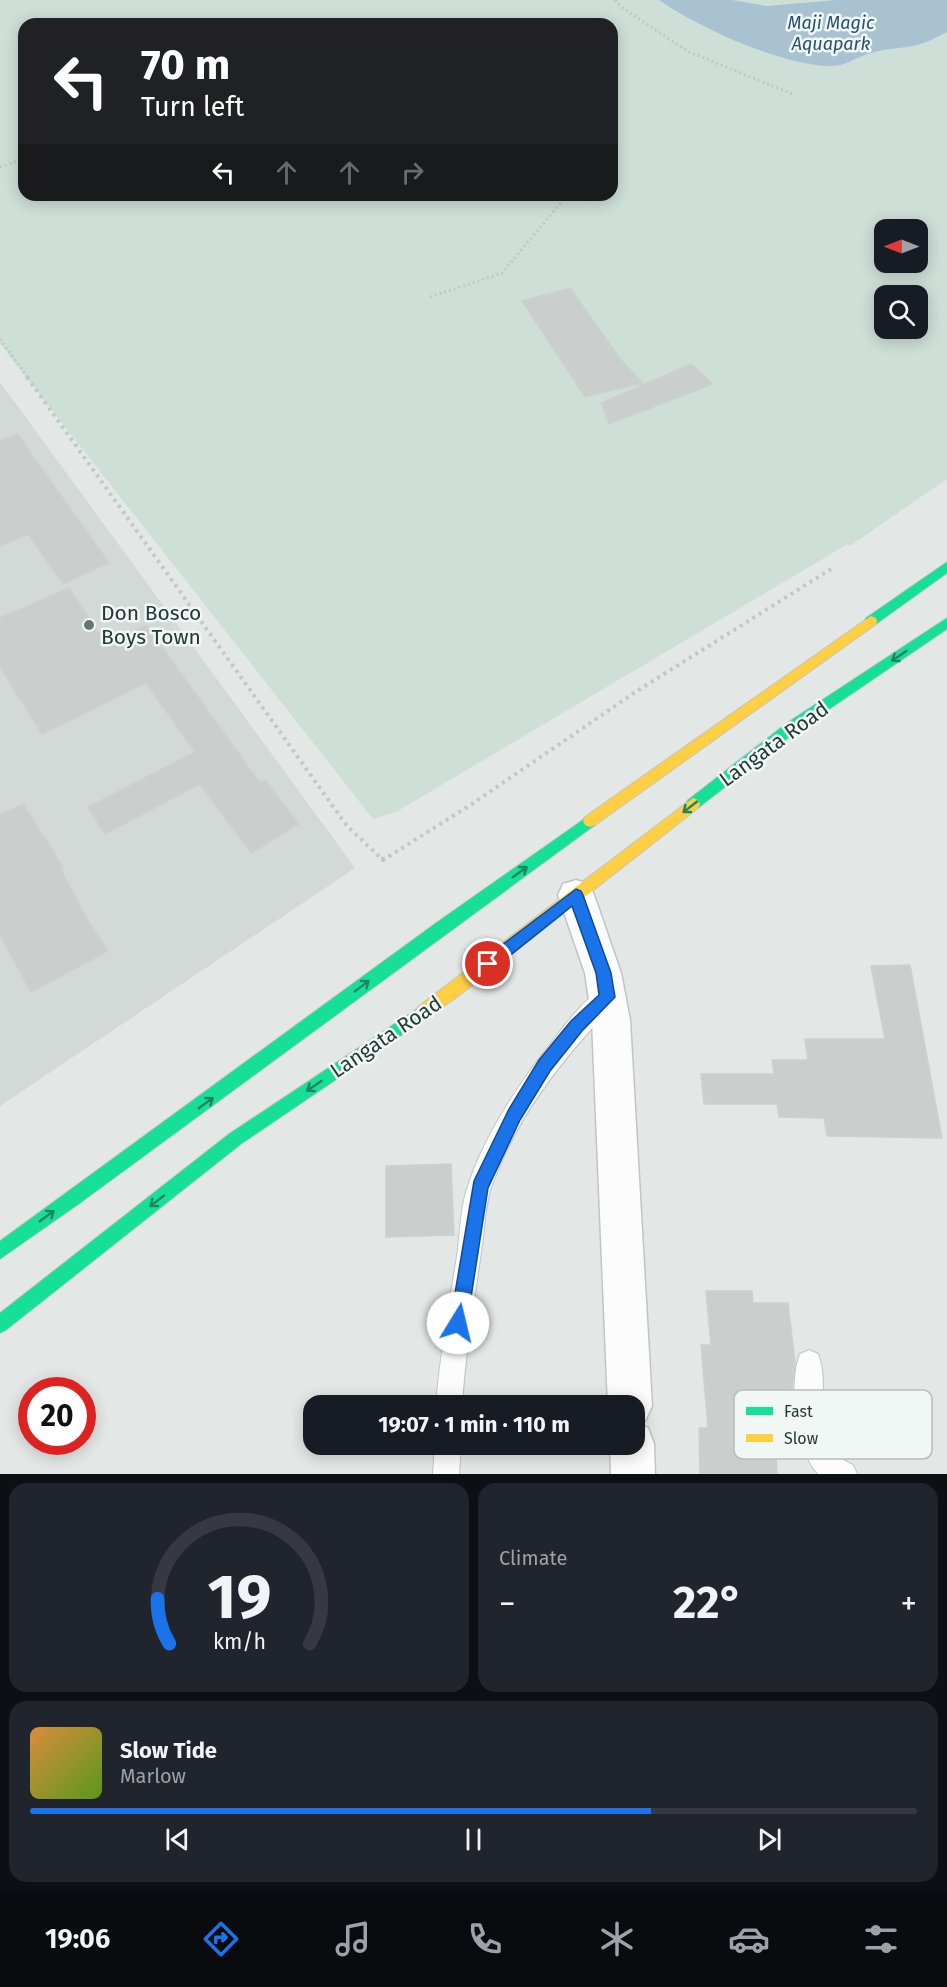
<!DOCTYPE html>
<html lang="en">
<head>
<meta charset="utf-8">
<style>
  :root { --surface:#171b24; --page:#20242c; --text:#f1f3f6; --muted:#9ea1a6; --line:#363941; --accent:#1a73e8 }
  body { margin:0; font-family:"Fira Sans",sans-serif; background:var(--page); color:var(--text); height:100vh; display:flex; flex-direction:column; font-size:22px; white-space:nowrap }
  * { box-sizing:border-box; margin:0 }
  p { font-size:20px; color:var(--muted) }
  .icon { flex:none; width:33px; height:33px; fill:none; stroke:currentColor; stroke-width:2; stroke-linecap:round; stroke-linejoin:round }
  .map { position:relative; height:1474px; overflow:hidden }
  .side { display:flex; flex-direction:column; gap:9px; padding:9px; background:#0d0f14; flex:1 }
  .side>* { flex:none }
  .guide { position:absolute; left:18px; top:18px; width:600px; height:183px; border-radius:18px; box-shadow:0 3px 15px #0003; background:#202124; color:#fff; overflow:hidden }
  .needle { width:39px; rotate:270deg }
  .fabs { position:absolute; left:874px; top:219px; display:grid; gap:12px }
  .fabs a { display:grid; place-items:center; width:54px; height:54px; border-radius:12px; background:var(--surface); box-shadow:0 3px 15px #0003; font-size:30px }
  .speed { position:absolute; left:18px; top:1377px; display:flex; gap:12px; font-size:30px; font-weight:700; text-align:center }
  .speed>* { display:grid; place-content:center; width:78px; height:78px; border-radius:50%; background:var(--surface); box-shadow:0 3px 15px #0003; line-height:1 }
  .speed .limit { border:9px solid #d22; background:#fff; color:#111 }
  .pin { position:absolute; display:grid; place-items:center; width:51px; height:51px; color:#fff; margin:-26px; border:3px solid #fff; border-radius:50%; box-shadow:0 2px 6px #0007 }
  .me { position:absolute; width:66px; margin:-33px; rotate:9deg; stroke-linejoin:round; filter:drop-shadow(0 0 4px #0008) }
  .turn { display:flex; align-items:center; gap:21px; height:126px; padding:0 24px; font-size:27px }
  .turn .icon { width:78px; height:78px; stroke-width:2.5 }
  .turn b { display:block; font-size:42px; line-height:51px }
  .lanes { display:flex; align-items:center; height:57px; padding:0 24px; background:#0003; justify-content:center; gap:30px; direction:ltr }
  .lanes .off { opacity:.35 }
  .big { font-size:45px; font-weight:700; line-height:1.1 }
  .side .widget { flex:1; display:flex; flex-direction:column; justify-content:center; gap:9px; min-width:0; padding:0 21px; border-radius:18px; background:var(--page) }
  .side .dial { align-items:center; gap:0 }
  .dial svg { height:156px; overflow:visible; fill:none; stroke:var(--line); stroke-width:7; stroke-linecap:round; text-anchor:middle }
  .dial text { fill:var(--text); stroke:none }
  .song { display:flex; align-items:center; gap:18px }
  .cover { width:72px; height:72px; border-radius:9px; background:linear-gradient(135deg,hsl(30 70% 55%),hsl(90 70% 35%)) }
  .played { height:6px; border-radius:3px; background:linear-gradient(90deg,var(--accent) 70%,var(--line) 70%) }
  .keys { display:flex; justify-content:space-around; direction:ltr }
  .heat { display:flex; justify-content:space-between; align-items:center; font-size:33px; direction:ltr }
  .side .tiles { flex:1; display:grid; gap:9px; grid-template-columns:1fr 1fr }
  .widget:last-child { grid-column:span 2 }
  .trip { position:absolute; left:303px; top:1395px; width:342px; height:60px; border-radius:18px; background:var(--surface); box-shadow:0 3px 15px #0003; font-weight:700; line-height:60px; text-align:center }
  .tabs { display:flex; height:96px; justify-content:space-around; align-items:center; background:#090b0e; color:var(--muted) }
  .tabs .icon { width:42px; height:42px }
  .tabs .active { color:var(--accent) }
  .tabs b { font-size:27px; color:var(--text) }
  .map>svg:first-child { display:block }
</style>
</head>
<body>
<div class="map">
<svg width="947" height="1474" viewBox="0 0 947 1474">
  <rect width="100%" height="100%" fill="#e3e8e7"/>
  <path fill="#d2d9d7" d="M0,382l355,486 -355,238z"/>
  <path fill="#cedfd8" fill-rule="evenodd" d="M0,0h947v479l-97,67 -2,-2 -452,268 -23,7 -373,-475zM24,24h588v171h-588zM885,230h33v32h-33zM885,296h33v32h-33z"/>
  <path fill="#a9c2d1" d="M659,0h73l35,6 70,-6h110v32c-10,5 -19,10 -30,13 -16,4 -33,3 -49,9 -11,3 -23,12 -35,12 -46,2 -136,-39 -174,-66z"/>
  <g fill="#cacfce" stroke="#ccd1d0" stroke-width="1.5">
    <path d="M570,288l51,72 22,23 -58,14 -63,-96z"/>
    <path d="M691,364l22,20 -104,40 -8,-21z"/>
    <path d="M18,434l21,31 70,98 -46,21 -35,-50 -28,12v-105z"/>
    <path d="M69,588l37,56 40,-19 114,158 5,-3 34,44 -48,29 -51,-69 -95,50 -17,-27 107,-55 -49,-69 -104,51 -42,-67v-49z"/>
    <path d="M23,804l40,63 -3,1 27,51 21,32 -77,41 -31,-57v-120z"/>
    <path d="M910,965l32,173 -115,-2 -3,-18 -45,-1 -2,-13h-73l-3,-30h73l-2,-14h36l-3,-21h80l-14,-73z"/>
    <path d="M451,1164l3,71 -68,2v-71z"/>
    <path d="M706,1291h46l1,12h35l7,60 -3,26h-9l5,45h-13l2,40h-77l-1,-46h9l-7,-83h10z"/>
  </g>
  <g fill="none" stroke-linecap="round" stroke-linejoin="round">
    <g stroke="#c0c5c4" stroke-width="2">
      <g id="lane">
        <path d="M607,987l8,3 3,7 -3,7c-51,52 -100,114 -124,184 -7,21 -6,43 -10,64 -7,51 -16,102 -19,154h-26c4,-51 13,-101 21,-150 3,-21 3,-43 9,-64 17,-56 53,-109 89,-154 13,-17 32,-43 52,-51z"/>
        <path d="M809,1350l9,4c15,37 -14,89 35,111l4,9h-39c-22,-23 -30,-91 -18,-120z"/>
        <path d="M435,1444h26l-2,30h-26z"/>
      </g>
    </g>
    <g stroke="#c0c5c4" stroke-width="3">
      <path id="street" d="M576,880l13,4 5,11 27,78 9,47 22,386 -7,15 -7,3 10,4 6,16 1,30h-44l-1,-30h24v-38h-26l-16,-386 -7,-47 -27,-78 5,-11z"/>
    </g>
    <g stroke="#c1c6c5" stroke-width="2">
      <g id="fast">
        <path d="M947,562v11l-71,51h-10l-1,-3 1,-3z"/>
        <path d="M947,618v11l-150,102 -99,77h-10l-2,-4 2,-4 99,-77z"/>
        <path d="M590,815l5,2 2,4 -2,4 -515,378 -80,56v-18l436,-318z"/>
        <path d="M423,1005l5,2 3,5 -3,5 -187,127 -235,186 -6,3v-20l229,-179z"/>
      </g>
    </g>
    <g stroke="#c1c6c5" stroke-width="2">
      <g id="slow">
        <path d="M871,616l5,2 1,3 -1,3 -281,201 -5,2 -5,-2 -2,-4 2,-4z"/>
        <path d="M693,798l5,2 2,4 -2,4 -241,189 -29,20 -5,2 -5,-2 -3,-5 3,-5z"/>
      </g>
    </g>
    <g stroke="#c1c8c7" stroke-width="3" stroke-dasharray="2 3" stroke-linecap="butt">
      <path d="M615,0l6,7 68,45 106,43"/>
      <path d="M419,24h4"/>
      <path d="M0,167l24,-8"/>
      <path d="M430,297l72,-24 62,-74 -4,-4"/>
      <path d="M0,339l28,39"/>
    </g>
    <path stroke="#c1c8c7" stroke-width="4" stroke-dasharray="3 4.5" stroke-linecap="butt" d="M27,377l320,449 36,34 89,-56 165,-113 194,-122"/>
    <path stroke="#c1c8c7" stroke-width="4.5" stroke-dasharray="4 5" stroke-linecap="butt" d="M381,859h4"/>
    <use href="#lane" fill="#fbfcfb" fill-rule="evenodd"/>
    <use href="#street" fill="#fbfcfb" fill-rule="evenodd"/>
    <use href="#fast" fill="#16e098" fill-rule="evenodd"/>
    <use href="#slow" fill="#ffcf43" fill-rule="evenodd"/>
  </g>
  <defs><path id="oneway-shaft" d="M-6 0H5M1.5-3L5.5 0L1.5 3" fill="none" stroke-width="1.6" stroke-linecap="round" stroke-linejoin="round" transform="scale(1.5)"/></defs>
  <g stroke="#1e8463">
    <use href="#oneway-shaft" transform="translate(899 656) rotate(146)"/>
    <use href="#oneway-shaft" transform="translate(690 807) rotate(142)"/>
    <use href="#oneway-shaft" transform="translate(520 872) rotate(-35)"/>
    <use href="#oneway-shaft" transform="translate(362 986) rotate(-37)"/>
    <use href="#oneway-shaft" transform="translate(314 1086) rotate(146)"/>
    <use href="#oneway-shaft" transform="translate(206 1103) rotate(-36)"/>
    <use href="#oneway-shaft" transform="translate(157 1201) rotate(142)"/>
    <use href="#oneway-shaft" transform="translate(47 1216) rotate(-36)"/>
  </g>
  <path fill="#1a73e8" stroke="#114b97" stroke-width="1.5" d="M576,889l5,2 2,4 28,78 4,24 -33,34 -32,40 -30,49 -32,68 -21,135 -3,6 -6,2 -6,-2 -2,-6 24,-142 35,-72 30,-49 32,-39 28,-26 -3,-22 -24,-67 -79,63 -5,2 -6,-2 -2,-5 2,-4z"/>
  <circle fill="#677675" stroke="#f1f7f5" stroke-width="2" cx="89" cy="625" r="6"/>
  <g text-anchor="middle" stroke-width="5" stroke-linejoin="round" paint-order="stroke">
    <g font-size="18" font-style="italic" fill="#25506d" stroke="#f1f7f5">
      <text x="831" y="29">Maji Magic<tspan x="831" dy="21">Aquapark</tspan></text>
    </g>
    <g font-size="21" fill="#243837" stroke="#f1f7f5" text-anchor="start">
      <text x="101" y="620">Don Bosco<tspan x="101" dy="24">Boys Town</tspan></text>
    </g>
    <g font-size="21" fill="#243837" stroke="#f1f7f5">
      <text transform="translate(774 744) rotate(-36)" y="7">Langata Road</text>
      <text transform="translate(386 1037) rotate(-34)" y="7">Langata Road</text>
    </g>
  </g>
  <rect x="734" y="1390" width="198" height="69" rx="9" fill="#f1f7f5" stroke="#b4bebc" stroke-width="1.5"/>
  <rect x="746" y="1407" width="27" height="8" fill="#16e098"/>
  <rect x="746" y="1434" width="27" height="8" fill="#ffcf43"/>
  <g font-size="16" fill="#243837">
    <text x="784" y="1417">Fast</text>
    <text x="784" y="1444">Slow</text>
  </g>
</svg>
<div class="fabs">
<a><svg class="needle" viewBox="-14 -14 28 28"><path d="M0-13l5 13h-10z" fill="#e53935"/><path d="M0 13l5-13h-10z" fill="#9ea1a6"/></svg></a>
<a><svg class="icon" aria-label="search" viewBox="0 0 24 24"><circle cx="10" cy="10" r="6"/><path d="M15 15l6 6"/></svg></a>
</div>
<div class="speed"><div class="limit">20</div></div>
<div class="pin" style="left:488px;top:964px;background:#d93025"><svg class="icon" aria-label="arrive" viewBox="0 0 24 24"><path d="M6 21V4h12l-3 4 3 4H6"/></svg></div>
<svg class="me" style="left:458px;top:1323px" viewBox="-20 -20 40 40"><circle r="19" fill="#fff"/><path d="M0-13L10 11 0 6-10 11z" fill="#1a73e8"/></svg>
<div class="trip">19:07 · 1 min · 110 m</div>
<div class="guide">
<div class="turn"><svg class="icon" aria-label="left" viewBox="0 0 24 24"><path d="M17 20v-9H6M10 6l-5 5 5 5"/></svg><div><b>70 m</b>Turn left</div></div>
<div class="lanes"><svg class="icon" aria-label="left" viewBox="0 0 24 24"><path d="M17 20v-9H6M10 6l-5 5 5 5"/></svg><svg class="icon off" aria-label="ahead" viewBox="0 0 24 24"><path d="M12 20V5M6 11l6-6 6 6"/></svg><svg class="icon off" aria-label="ahead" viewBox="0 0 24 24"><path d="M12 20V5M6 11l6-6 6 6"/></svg><svg class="icon off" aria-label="right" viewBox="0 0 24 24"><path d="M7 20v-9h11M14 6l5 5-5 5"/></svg></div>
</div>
</div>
<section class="side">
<div class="tiles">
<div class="widget dial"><svg viewBox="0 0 100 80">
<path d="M14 69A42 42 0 1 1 86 69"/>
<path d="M14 69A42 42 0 0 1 8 46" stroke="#1a73e8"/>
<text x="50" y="56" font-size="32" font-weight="700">19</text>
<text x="50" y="72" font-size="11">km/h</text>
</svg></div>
<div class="widget"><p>Climate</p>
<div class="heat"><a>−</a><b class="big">22°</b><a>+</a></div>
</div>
<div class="widget">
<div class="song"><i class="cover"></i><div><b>Slow Tide</b><p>Marlow</p></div></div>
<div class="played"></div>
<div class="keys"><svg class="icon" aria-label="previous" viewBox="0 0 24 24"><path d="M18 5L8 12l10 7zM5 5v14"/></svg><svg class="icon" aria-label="pause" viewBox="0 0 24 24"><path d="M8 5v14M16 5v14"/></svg><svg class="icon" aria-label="next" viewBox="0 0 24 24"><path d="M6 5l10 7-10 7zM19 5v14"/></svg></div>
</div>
</div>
</section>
<nav class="tabs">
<b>19:06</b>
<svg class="icon active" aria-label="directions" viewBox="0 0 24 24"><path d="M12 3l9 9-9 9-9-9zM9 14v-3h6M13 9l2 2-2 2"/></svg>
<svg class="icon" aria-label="music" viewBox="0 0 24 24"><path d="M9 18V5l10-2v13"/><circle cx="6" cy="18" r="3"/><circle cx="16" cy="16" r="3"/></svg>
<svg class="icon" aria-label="phone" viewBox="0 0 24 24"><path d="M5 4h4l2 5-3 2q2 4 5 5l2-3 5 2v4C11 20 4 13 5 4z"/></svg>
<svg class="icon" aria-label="climate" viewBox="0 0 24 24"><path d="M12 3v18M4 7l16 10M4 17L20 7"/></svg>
<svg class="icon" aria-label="car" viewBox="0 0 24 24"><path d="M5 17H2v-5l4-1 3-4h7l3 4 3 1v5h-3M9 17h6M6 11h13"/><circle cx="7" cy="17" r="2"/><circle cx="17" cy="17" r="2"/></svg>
<svg class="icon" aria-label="filters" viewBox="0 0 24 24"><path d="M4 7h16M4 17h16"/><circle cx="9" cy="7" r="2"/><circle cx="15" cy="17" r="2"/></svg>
</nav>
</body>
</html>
